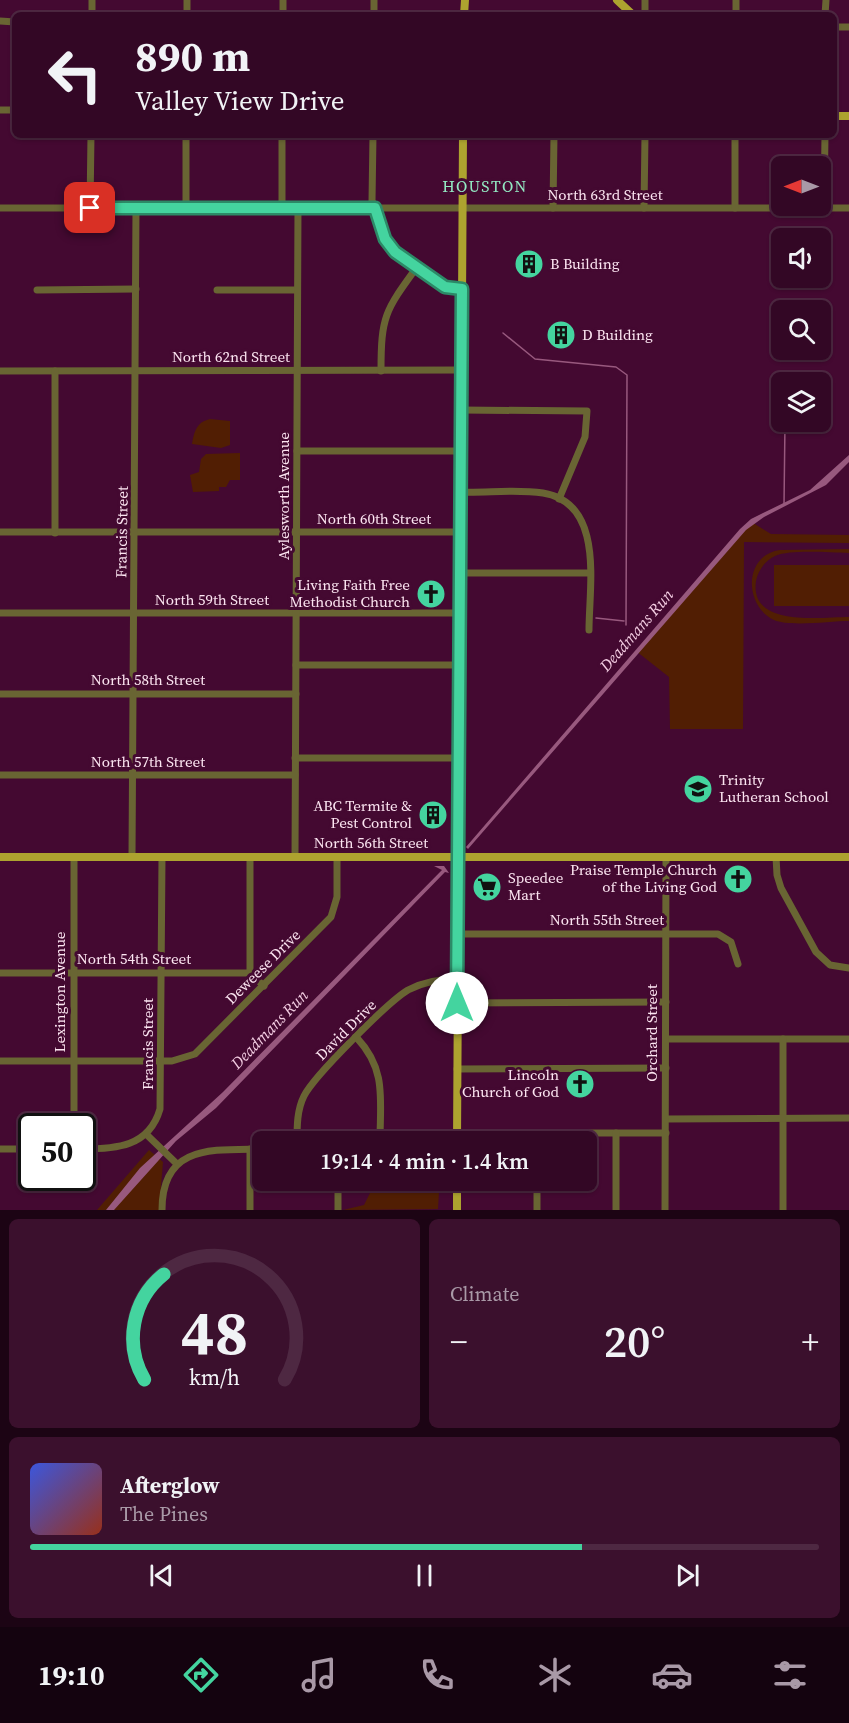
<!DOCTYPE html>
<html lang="en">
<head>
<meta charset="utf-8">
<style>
  :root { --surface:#330725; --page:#3b102d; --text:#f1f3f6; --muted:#a999a7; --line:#4e2842; --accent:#44d49f }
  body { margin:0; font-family:"Source Serif 4",serif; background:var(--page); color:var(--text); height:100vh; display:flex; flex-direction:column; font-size:22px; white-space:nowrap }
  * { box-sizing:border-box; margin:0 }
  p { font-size:20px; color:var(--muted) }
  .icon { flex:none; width:33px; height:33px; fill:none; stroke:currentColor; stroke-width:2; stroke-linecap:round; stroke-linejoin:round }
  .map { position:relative; height:1210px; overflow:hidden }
  .side { display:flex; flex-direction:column; gap:9px; padding:9px; background:#1c0414; flex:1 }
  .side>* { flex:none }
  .guide { position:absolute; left:12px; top:12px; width:825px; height:126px; border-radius:9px; box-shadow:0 2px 4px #0004,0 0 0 2px var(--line); background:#330725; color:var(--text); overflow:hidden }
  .needle { width:39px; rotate:270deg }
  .fabs { position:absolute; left:771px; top:156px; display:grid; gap:12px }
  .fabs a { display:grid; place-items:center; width:60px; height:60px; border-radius:9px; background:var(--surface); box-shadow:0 2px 4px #0004,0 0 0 2px var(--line); font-size:30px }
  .speed { position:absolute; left:18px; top:1113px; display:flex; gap:12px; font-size:30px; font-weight:700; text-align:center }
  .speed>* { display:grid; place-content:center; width:78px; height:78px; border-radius:50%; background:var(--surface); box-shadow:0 2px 4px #0004,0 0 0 2px var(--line); line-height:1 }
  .speed .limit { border:3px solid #111; border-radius:9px; background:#fff; color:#111 }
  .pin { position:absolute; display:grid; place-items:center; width:51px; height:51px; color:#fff; margin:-26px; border-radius:12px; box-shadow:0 3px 9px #0006 }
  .me { position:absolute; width:66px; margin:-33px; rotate:0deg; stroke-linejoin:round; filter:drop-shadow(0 0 4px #0008) }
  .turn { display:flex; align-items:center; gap:21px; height:126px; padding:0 24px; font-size:27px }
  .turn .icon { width:78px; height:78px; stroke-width:2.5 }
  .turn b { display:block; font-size:42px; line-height:51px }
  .big { font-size:45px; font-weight:600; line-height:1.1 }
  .side .widget { flex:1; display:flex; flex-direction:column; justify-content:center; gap:9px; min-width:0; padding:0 21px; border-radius:9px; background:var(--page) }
  .side .dial { align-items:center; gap:0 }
  .dial svg { height:156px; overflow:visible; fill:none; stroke:var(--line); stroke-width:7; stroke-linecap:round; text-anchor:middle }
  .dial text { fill:var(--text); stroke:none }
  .song { display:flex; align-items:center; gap:18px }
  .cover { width:72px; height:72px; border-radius:9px; background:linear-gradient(135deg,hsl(230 70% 55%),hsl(10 70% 35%)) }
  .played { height:6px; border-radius:3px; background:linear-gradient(90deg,var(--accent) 70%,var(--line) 70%) }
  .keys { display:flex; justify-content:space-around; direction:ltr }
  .heat { display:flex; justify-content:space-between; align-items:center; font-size:33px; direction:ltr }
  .side .tiles { flex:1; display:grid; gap:9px; grid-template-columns:1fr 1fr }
  .widget:last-child { grid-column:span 2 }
  .trip { position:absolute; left:252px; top:1131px; width:345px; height:60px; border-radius:9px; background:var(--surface); box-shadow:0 2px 4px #0004,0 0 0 2px var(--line); font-weight:600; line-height:60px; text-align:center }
  .menu { display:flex; height:96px; justify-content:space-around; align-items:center; background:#14030f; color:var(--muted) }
  .menu .icon { width:42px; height:42px }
  .menu .current { color:var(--accent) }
  .menu b { font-size:27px; color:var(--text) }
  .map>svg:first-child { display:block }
</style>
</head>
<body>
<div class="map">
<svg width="849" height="1210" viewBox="0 0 849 1210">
  <rect width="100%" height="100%" fill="#440931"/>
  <g fill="#511e03">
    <path d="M210,419l20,2v24l-9,3 -29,-4c2,-13 5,-22 18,-25z"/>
    <path d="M240,453v27h-10l-4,7h-7v4l-26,1 -3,-17 9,-3 2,-13 5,-5z"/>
    <path d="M750,521l21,13 78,1v8l-105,-1 -1,187h-73l-1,-52 -33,-26z"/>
    <path d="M849,549v4c-19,0 -57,-4 -74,3 -9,4 -17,14 -19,25 -7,47 65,36 93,36v4c-18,0 -59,6 -75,-1 -30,-14 -31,-65 6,-70z"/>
    <rect x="774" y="565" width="75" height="41"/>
    <path d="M149,1150l14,12 -4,48h-62z"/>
    <path d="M370,1181h65l4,11 -1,17 -95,1 21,-5 7,-14z"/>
  </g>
  <g fill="#98597e">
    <path d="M849,455v7l-23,23 -62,32 -18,13 -278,319 -2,-2 274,-318 11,-10 59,-29z"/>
    <path d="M434,866h10l5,7 -4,-1 -229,236 -40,33 -62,69h-8l34,-42 83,-76 219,-222z"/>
  </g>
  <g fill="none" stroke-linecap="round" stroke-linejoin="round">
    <g stroke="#98597e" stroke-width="1.5">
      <path d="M503,333l32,26 81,8 11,8 -1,250"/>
      <path d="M784,505l1,-83"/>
      <path d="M596,618l28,3"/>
    </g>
    <g stroke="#696533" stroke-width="7">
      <path d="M92,15v-15"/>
      <path d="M187,15v-15"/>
      <path d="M283,15v-15"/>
      <path d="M374,15v-15"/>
      <path d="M645,15v-15"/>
      <path d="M736,15v-15"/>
      <path d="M825,15l1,-15"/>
      <path d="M0,21l15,1"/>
      <path d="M834,27h15"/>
      <path d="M0,110h15"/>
      <path d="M373,135l-1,66 7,13 6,25 13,16 47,32 17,2"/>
      <path d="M0,208h849"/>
      <path d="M90,208l1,-73"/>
      <path d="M186,208v-73"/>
      <path d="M282,208v-73"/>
      <path d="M553,208l1,-73"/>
      <path d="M644,208l1,-73"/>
      <path d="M735,208v-73"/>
      <path d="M824,208l1,-73"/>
      <path d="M37,290l99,-1"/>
      <path d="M217,290h80"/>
      <path d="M0,371l461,-1"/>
      <path d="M381,371c0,-55 4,-60 36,-104"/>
      <path d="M461,410l126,1 -2,26 -26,62"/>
      <path d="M297,451h164"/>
      <path d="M460,492c27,1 56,-3 83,1 62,10 46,93 46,137"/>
      <path d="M0,532h460"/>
      <path d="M55,533v-162"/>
      <path d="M459,573h130"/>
      <path d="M0,613h459"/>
      <path d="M296,665h163"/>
      <path d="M0,694h296"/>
      <path d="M295,758h163"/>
      <path d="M0,775h295"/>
      <path d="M132,857l4,-649"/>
      <path d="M250,857v116"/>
      <path d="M295,857l3,-649"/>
      <path d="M776,857l1,18 4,13 35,64 14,13 19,3"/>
      <path d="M457,934h261l13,8 7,22"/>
      <path d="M0,973h250l14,13"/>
      <path d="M457,1003l209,-1"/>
      <path d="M357,1038c30,32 23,62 23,104"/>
      <path d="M666,1039h183"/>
      <path d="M783,1039v171"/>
      <path d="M0,1061h172l23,-7 136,-137 6,-20v-40"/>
      <path d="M457,1069l209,-1"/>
      <path d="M666,1119l183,-1"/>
      <path d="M74,1126v-269"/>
      <path d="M457,1133h209"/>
      <path d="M146,1134l31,30"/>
      <path d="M297,1142c0,-16 0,-32 7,-46 10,-20 84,-94 104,-106 15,-8 32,-11 49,-11"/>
      <path d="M0,1149h32"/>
      <path d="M82,1149c34,0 67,-2 78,-40l2,-252"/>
      <path d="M250,1149v61"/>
      <path d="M338,1180v30"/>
      <path d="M537,1180v30"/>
      <path d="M162,1210c0,-66 51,-60 100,-61"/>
      <path d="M616,1210v-77"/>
      <path d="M665,1210l1,-353"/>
    </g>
    <g stroke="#ada32f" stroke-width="8">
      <path d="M617,0l16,15"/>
      <path d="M464,15l1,-15"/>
      <path d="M834,116h15"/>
      <path d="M0,857h849"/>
      <path d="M457,1142l6,-1007"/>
      <path d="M457,1180v30"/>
    </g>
  </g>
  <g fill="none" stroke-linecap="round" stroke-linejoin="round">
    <g stroke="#2c8a67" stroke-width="15">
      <path id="route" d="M90,208h285l10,31 10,13 50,35 17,2 -5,714"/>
    </g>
    <use href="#route" stroke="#44d49f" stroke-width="10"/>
  </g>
  <defs>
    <g id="building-disc" transform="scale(1.5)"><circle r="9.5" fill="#44d49f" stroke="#440931"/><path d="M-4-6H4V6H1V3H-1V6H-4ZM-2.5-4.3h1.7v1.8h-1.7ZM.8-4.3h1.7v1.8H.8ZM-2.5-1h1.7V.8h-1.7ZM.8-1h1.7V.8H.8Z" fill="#111"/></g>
    <g id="church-disc" transform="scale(1.5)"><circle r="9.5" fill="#44d49f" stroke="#440931"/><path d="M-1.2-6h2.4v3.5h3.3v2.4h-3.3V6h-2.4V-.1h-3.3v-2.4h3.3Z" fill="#111"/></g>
    <g id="school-disc" transform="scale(1.5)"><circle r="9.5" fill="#44d49f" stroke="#440931"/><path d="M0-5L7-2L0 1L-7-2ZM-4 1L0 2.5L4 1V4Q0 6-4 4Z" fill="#111"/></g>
    <g id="supermarket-disc" transform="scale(1.5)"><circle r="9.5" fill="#44d49f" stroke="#440931"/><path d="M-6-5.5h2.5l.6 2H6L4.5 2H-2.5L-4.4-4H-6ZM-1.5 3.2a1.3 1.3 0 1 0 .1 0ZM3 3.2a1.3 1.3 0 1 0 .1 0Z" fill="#111"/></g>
  </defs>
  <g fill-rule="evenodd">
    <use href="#building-disc" x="529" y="264"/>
    <use href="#building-disc" x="561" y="335"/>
    <use href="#church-disc" x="431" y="594"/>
    <use href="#school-disc" x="698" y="789"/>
    <use href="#building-disc" x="433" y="815"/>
    <use href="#church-disc" x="738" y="879"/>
    <use href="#supermarket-disc" x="487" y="887"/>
    <use href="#church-disc" x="580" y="1084"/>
  </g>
  <g text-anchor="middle" stroke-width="6" stroke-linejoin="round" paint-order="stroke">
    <g font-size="15" fill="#fce5f1" stroke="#440931">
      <text x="605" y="200">North 63rd Street</text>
      <text x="231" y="362">North 62nd Street</text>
      <text transform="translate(284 496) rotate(-90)" y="5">Aylesworth Avenue</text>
      <text x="374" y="524">North 60th Street</text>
      <text transform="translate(122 532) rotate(-89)" y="5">Francis Street</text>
      <text x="212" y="605">North 59th Street</text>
      <text x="148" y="685">North 58th Street</text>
      <text x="148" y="767">North 57th Street</text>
      <text x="371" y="848">North 56th Street</text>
      <text x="607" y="925">North 55th Street</text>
      <text x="134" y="964">North 54th Street</text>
      <text transform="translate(263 967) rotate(-45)" y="5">Deweese Drive</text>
      <text transform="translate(60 992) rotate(-90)" y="5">Lexington Avenue</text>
      <text transform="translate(346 1030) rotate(-45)" y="5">David Drive</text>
      <text transform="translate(652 1033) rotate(-90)" y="5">Orchard Street</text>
      <text transform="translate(148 1044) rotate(-90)" y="5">Francis Street</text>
    </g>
    <g font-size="15" fill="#fce5f1" stroke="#440931" text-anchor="start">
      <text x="550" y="269">B Building</text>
      <text x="582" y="340">D Building</text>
      <text x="410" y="590" text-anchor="end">Living Faith Free<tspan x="410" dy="17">Methodist Church</tspan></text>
      <text x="719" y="785">Trinity<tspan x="719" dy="17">Lutheran School</tspan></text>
      <text x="412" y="811" text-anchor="end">ABC Termite &amp;<tspan x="412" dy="17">Pest Control</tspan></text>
      <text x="717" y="875" text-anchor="end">Praise Temple Church<tspan x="717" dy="17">of the Living God</tspan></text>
      <text x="508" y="883">Speedee<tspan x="508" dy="17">Mart</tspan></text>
      <text x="559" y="1080" text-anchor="end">Lincoln<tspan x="559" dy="17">Church of God</tspan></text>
    </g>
    <g font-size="16" letter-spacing="1.5" fill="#93eac3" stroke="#440931">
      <text x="485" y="192">HOUSTON</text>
    </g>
    <g font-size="16" font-style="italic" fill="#f4cee3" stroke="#440931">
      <text transform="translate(636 630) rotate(-49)" y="6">Deadmans Run</text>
      <text transform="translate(269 1029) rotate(-46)" y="6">Deadmans Run</text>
    </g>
  </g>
</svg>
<div class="fabs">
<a><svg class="needle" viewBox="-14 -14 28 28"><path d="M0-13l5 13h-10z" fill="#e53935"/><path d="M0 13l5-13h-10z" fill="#a999a7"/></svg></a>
<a><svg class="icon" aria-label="sound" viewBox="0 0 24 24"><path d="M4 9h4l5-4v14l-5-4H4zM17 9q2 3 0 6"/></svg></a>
<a><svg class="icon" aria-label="search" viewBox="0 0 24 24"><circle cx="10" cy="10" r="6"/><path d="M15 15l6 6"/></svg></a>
<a><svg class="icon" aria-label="layers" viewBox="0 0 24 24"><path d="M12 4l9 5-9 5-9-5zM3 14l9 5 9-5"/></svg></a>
</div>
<div class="speed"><div class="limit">50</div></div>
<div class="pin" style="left:90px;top:208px;background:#d93025"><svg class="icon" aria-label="arrive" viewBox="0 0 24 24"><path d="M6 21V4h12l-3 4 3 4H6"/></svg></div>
<svg class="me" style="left:457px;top:1003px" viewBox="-20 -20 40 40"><circle r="19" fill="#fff"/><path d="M0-13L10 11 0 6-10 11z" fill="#44d49f"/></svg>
<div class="trip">19:14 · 4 min · 1.4 km</div>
<div class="guide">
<div class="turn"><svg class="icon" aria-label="left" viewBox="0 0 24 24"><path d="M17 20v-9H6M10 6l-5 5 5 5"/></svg><div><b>890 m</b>Valley View Drive</div></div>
</div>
</div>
<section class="side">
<div class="tiles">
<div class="widget dial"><svg viewBox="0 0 100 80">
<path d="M14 69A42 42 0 1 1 86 69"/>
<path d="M14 69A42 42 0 0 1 24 15" stroke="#44d49f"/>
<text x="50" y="56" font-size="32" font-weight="700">48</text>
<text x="50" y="72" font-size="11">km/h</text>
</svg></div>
<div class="widget"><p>Climate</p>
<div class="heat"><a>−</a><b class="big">20°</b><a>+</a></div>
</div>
<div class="widget">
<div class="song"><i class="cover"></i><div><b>Afterglow</b><p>The Pines</p></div></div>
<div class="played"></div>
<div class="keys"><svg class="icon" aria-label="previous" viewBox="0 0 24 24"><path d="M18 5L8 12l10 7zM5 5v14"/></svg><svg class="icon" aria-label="pause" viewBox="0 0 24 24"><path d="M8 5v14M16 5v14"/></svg><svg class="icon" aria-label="next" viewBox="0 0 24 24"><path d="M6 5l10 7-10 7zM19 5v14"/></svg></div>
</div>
</div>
</section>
<nav class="menu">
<b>19:10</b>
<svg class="icon current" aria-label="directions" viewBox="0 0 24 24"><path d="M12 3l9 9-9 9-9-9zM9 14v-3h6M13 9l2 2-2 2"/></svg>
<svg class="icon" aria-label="music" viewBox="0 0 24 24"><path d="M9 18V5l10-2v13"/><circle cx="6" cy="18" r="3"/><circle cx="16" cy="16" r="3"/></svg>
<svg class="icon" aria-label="phone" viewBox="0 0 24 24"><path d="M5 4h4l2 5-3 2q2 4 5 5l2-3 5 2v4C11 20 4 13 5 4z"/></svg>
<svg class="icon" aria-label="climate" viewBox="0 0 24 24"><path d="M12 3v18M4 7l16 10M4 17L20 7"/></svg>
<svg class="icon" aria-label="car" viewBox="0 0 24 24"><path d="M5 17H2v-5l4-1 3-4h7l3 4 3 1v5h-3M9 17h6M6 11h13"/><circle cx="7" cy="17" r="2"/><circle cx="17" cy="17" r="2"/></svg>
<svg class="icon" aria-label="filters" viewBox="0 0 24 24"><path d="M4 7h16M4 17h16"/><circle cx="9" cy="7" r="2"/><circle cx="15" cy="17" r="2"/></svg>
</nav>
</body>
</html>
